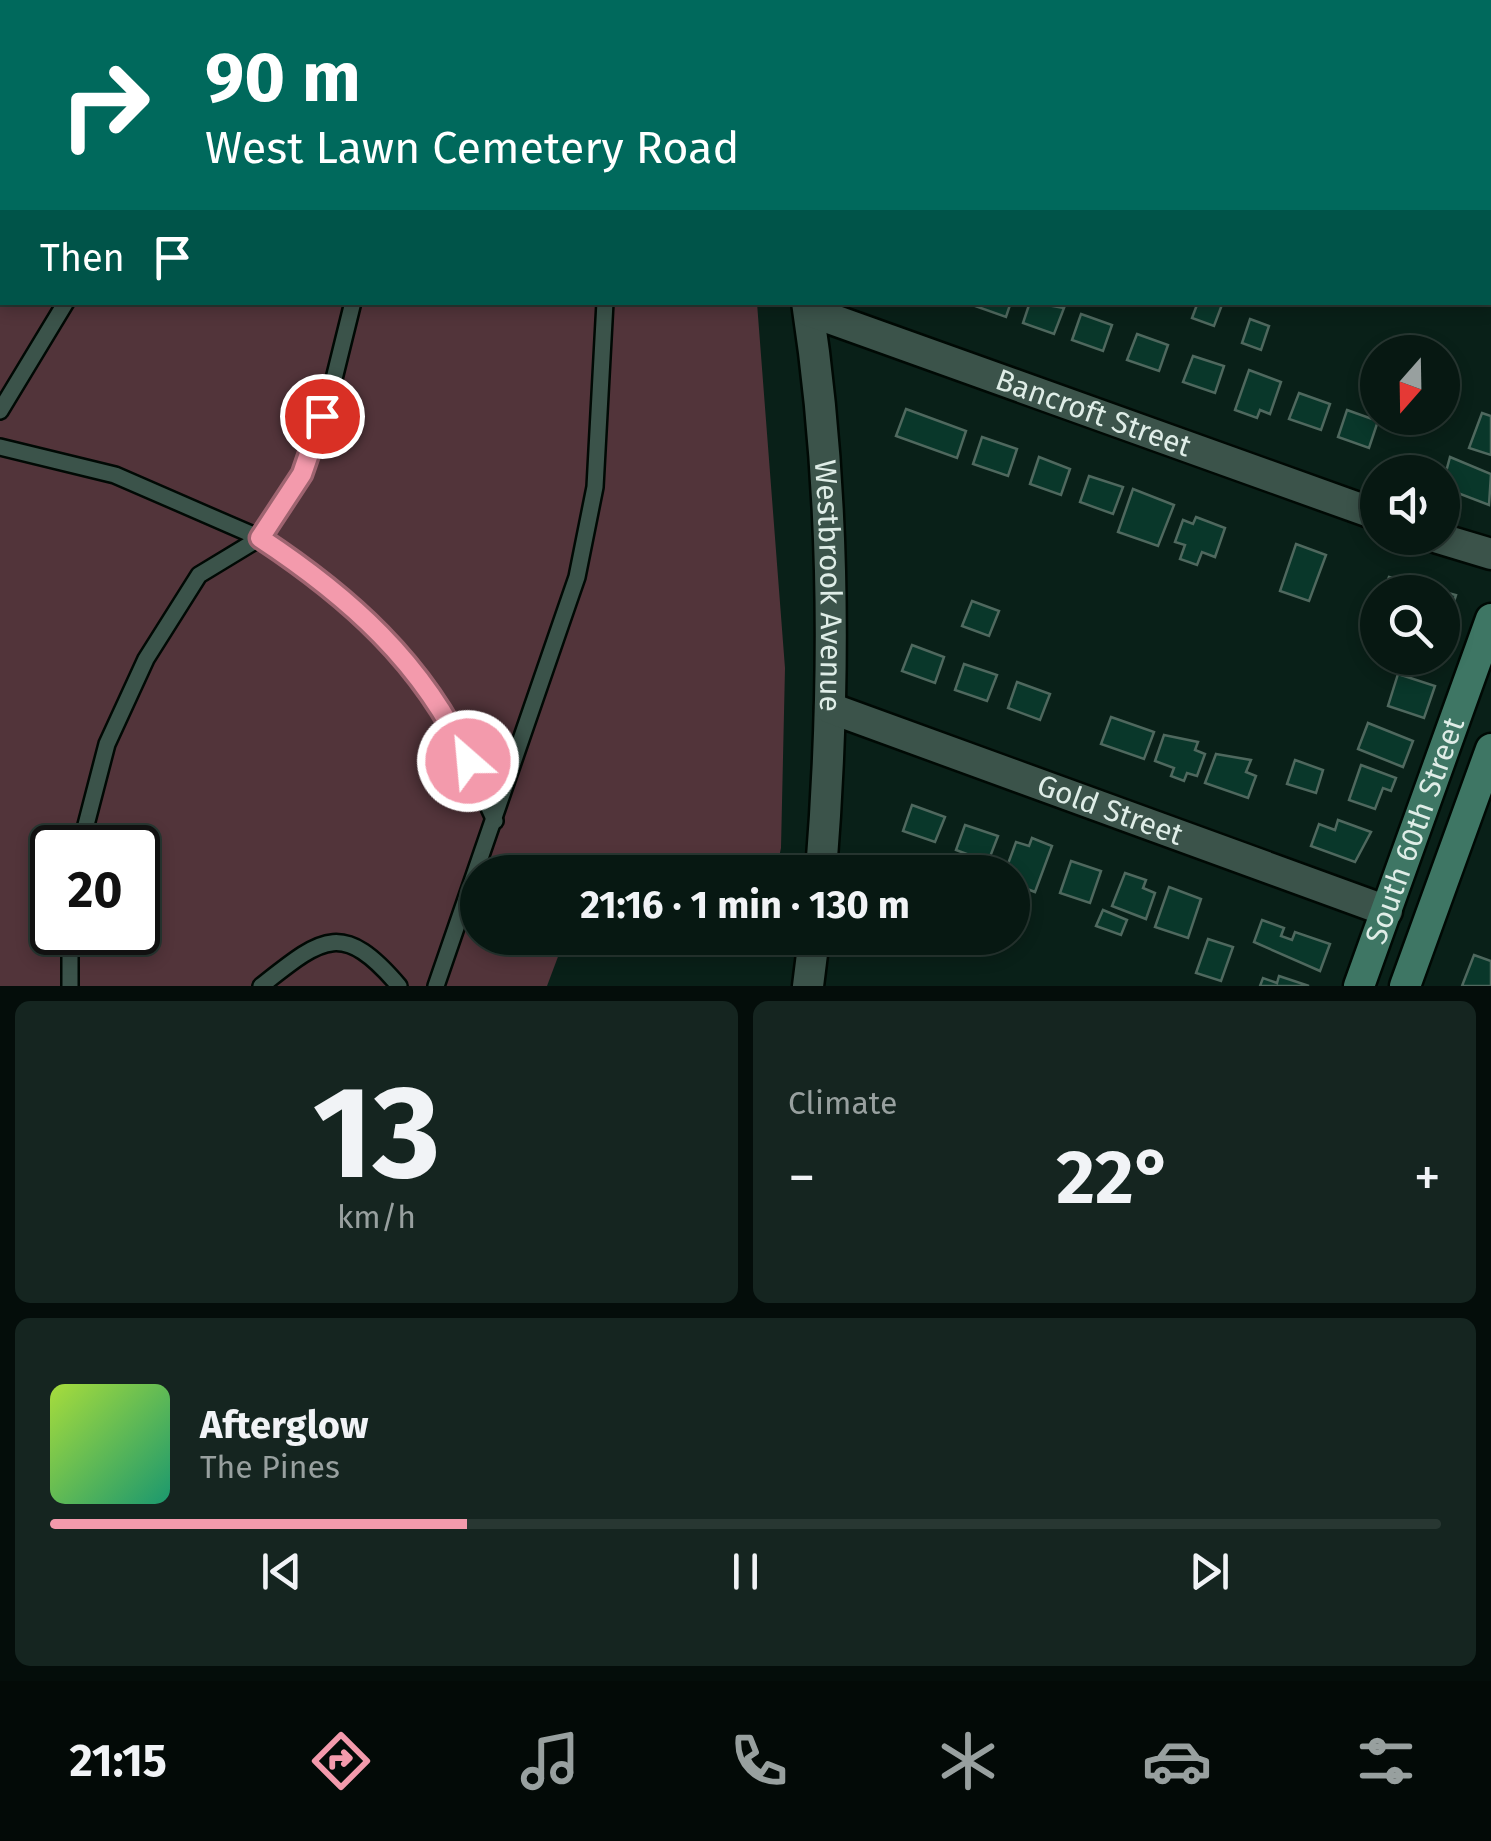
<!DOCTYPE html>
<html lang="en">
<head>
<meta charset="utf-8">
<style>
  :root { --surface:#071812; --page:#152520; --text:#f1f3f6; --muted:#98a09f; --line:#283732; --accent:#f39aac }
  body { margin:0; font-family:"Fira Sans",sans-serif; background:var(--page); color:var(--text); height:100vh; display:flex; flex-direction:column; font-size:38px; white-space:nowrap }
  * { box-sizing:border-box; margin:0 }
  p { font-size:32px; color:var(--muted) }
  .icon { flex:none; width:55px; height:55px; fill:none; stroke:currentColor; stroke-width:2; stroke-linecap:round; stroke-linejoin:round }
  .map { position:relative; height:986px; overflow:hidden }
  .side { display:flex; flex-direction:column; gap:15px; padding:15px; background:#040d0a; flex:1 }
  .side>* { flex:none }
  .top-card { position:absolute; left:0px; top:0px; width:1492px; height:305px; box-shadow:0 5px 15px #0003,0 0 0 2px var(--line); background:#00695c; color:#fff; overflow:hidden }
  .needle { width:65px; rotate:200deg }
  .buttons { position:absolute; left:1360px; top:335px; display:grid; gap:20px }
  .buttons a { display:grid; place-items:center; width:100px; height:100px; border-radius:50%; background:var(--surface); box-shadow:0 5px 15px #0003,0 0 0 2px var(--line); font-size:50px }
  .speed { position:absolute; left:30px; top:825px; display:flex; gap:20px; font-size:50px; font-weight:700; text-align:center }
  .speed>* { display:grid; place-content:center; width:130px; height:130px; border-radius:50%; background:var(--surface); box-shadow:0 5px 15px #0003,0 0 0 2px var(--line); line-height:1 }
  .speed .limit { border:5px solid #111; border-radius:15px; background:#fff; color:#111 }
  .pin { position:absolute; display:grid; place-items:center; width:85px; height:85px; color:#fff; margin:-42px; border:5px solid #fff; border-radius:50%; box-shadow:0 2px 10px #0007 }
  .me { position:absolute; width:110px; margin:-55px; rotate:333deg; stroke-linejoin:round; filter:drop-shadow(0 0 8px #0008) }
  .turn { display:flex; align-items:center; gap:35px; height:210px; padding:0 40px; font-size:45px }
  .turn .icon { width:130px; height:130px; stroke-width:2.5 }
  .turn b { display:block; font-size:70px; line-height:85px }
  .then { display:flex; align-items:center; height:95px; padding:0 40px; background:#0003; gap:20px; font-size:38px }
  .big { font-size:75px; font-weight:700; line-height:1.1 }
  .side .tile { flex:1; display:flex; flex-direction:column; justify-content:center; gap:15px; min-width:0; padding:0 35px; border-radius:15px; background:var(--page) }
  .side .dial { align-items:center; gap:0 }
  .dial b { font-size:130px; line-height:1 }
  .song { display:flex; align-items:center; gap:30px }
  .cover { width:120px; height:120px; border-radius:15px; background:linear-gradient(135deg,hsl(80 70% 55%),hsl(160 70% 35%)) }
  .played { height:10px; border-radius:5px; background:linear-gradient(90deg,var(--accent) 30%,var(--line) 30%) }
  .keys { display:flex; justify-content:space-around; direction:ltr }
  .heat { display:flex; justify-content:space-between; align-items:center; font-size:55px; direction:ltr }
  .side .tiles { flex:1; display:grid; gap:15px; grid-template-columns:1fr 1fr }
  .tile:last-child { grid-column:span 2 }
  .trip { position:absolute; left:460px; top:855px; width:570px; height:100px; border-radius:50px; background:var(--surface); box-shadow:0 5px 15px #0003,0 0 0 2px var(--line); font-weight:700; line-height:100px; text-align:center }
  .tabs { display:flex; height:160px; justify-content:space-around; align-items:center; background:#030a07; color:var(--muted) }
  .tabs .icon { width:70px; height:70px }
  .tabs .selected { color:var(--accent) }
  .tabs b { font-size:45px; color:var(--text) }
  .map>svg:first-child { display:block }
</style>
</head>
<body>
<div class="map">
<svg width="1491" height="986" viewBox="0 0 1491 986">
  <rect width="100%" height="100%" fill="#092018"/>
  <path fill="#52343a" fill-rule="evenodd" d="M0,0h695l-693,2v300l755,1 28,365 -4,180 -5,24h-298v66h87l-18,48h-547zM52,848h86v84h-86z"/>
  <g fill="#09372a" stroke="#4f685e" stroke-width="2.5">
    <path d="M976,302h35l-5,15 -31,-11z"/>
    <path d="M1030,302l34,6 -10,26 -31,-11z"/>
    <path d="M1198,302h25l-9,24 -22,-8z"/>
    <path d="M1081,314l31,11 -9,26 -31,-11z"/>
    <path d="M1250,319l19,7 -8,24 -19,-7z"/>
    <path d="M1137,334l31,11 -9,26 -32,-11z"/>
    <path d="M1193,356l31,10 -9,27 -32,-11z"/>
    <path d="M1249,370l32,12 -11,32 -10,-4 -3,8 -22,-8z"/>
    <path d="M1299,393l31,11 -9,26 -32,-11z"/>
    <path d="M906,409l60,22 -9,27 -61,-22z"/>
    <path d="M1347,410l31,11 -9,27 -31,-11z"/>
    <path d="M1482,413l9,3v39l-22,-7z"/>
    <path d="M982,437l35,12 -9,27 -35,-12z"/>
    <path d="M1039,457l31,12 -9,26 -31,-11z"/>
    <path d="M1450,457l41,17 -2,31 -47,-18z"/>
    <path d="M1089,476l34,11 -10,27 -33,-12z"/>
    <path d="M1133,489l41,16 -16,41 -40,-14z"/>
    <path d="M1196,517l29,11 -10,29 -13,-5 -5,13 -17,-6 5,-14 -10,-3 8,-22 10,4z"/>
    <path d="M1296,544l30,11 -17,46 -29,-10z"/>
    <path d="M1389,577l67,18 -11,34 -3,-37h-59z"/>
    <path d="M972,601l27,10 -10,25 -27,-10z"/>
    <path d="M912,645l32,12 -9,26 -33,-12z"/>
    <path d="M964,664l33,11 -10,26 -32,-11z"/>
    <path d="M1398,674l37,12 -11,32 -36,-12z"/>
    <path d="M1017,682l33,12 -10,26 -32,-12z"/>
    <path d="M1111,717l43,15 -10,27 -43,-15z"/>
    <path d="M1368,723l45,18 -10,26 -45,-18z"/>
    <path d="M1164,735l34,7 -3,8 10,4 -8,22 -10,-3 -3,8 -13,-5 3,-8 -19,-7z"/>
    <path d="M1216,754l35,6 -5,12 10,4 -8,22 -43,-15z"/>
    <path d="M1295,760l28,10 -7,23 -29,-9z"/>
    <path d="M1361,765l35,13 -5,13 -8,-3 -8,21 -26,-9z"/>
    <path d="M912,805l33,12 -10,25 -32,-11z"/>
    <path d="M1338,820l33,12 -16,30 -44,-16 8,-22 16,6z"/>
    <path d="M965,825l33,11 -10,26 -32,-12z"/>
    <path d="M1032,838l20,8 -17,46 -23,-9v-11h-7l11,-30 13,4z"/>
    <path d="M1071,861l30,10 -11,32 -30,-10z"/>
    <path d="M1125,873l21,7 -3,8 12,5 -9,26 -34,-13z"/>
    <path d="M1169,887l32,12 -13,39 -33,-11z"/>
    <path d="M1103,910l24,10 -6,15 -25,-9z"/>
    <path d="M1262,920l22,8 -3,8 11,4 3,-8 35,12 -10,27 -66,-29z"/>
    <path d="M1208,939l25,8 -12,34 -25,-8z"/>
    <path d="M1474,955l17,6v25h-29z"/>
    <path d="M1279,976l30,10h-49l3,-8 14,5z"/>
  </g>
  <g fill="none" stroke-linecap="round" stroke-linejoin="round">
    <g stroke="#000904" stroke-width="20">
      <g id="lane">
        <path d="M336,0v2"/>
        <path d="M544,0l1,2"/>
        <path d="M197,2l1,-2"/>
        <path d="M448,2l5,-2"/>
        <path d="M0,411l66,-109"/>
        <path d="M0,447l115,28 145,63 42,-64 30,-87 21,-85"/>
        <path d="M80,848l27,-104 39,-85 53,-84 61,-37c129,84 172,144 235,283"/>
        <path d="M70,932v54"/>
        <path d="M261,986c61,-48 81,-67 138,0"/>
        <path d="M436,986l141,-409 18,-90 10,-185"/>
      </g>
    </g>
    <g stroke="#000904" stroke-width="35">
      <g id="street">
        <path d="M750,0l1,2"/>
        <path d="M1045,0l7,2"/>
        <path d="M1490,162l1,1"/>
        <path id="s1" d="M807,302c29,189 29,381 14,570"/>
        <path id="s2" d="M809,311l569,204"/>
        <path d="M1438,538l53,16"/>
        <path id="s3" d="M830,708l557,203"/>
        <path d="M808,986l6,-48"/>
      </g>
    </g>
    <g stroke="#000904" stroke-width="35">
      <g id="secondary">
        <path id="s4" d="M1359,986l132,-367"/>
        <path d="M1405,986l86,-237"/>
      </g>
    </g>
    <use href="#lane" stroke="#3b534a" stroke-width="15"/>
    <use href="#street" stroke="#3b534a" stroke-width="30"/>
    <use href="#secondary" stroke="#3e7664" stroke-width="30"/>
  </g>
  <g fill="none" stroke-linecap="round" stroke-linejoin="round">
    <g stroke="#9e6470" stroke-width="25">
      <path id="route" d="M322,416l-20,58 -42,64c88,58 164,125 208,223"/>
    </g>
    <use href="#route" stroke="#f39aac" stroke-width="18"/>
  </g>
  <g text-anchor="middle" stroke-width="10" stroke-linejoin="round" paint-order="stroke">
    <g font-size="30" fill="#dfede7" stroke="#02170f">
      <text dy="10" stroke="none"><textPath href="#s2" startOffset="302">Bancroft Street</textPath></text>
      <text dy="10" stroke="none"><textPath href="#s1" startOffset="285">Westbrook Avenue</textPath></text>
      <text dy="10" stroke="none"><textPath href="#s3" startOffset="298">Gold Street</textPath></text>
      <text dy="10" stroke="none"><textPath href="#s4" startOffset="165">South 60th Street</textPath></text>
    </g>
  </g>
</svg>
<div class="buttons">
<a><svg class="needle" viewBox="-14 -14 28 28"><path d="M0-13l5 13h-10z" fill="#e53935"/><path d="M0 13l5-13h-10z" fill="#98a09f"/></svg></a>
<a><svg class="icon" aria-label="sound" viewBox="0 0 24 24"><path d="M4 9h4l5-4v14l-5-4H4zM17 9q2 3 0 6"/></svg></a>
<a><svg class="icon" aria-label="search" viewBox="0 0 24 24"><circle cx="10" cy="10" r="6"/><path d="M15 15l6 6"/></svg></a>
</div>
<div class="speed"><div class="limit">20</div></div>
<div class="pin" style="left:322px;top:416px;background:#d93025"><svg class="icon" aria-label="arrive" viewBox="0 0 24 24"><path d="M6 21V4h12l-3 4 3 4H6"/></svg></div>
<svg class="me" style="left:468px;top:761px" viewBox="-20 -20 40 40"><circle r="17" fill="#f39aac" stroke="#fff" stroke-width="3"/><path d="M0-11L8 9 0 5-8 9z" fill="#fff"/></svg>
<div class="trip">21:16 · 1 min · 130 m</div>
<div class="top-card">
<div class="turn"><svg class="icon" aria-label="right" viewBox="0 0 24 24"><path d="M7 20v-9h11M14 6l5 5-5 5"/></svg><div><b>90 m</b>West Lawn Cemetery Road</div></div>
<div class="then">Then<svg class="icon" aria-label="arrive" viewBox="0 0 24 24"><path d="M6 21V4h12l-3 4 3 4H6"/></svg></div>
</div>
</div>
<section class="side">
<div class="tiles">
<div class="tile dial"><b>13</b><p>km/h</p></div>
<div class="tile"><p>Climate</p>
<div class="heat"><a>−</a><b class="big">22°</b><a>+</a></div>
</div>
<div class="tile">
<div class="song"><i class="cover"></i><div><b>Afterglow</b><p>The Pines</p></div></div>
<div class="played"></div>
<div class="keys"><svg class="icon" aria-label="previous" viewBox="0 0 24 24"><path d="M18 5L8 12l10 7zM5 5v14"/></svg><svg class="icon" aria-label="pause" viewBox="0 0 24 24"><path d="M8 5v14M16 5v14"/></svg><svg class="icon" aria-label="next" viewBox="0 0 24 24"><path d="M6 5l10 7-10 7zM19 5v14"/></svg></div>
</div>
</div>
</section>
<nav class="tabs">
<b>21:15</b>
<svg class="icon selected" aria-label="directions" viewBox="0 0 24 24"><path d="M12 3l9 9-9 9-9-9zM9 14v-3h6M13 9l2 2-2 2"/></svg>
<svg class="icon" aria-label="music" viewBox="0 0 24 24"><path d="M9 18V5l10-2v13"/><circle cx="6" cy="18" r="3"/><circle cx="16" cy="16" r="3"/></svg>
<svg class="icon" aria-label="phone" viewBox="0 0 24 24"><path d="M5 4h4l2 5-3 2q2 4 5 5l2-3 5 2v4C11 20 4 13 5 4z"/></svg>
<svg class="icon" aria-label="climate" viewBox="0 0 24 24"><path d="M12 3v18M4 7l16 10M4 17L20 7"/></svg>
<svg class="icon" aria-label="car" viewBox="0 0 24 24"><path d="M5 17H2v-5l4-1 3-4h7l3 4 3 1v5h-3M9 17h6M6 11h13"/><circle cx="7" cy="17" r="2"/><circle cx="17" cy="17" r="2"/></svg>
<svg class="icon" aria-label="filters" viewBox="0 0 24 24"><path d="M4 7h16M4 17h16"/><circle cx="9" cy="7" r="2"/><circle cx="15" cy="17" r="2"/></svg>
</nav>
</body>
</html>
